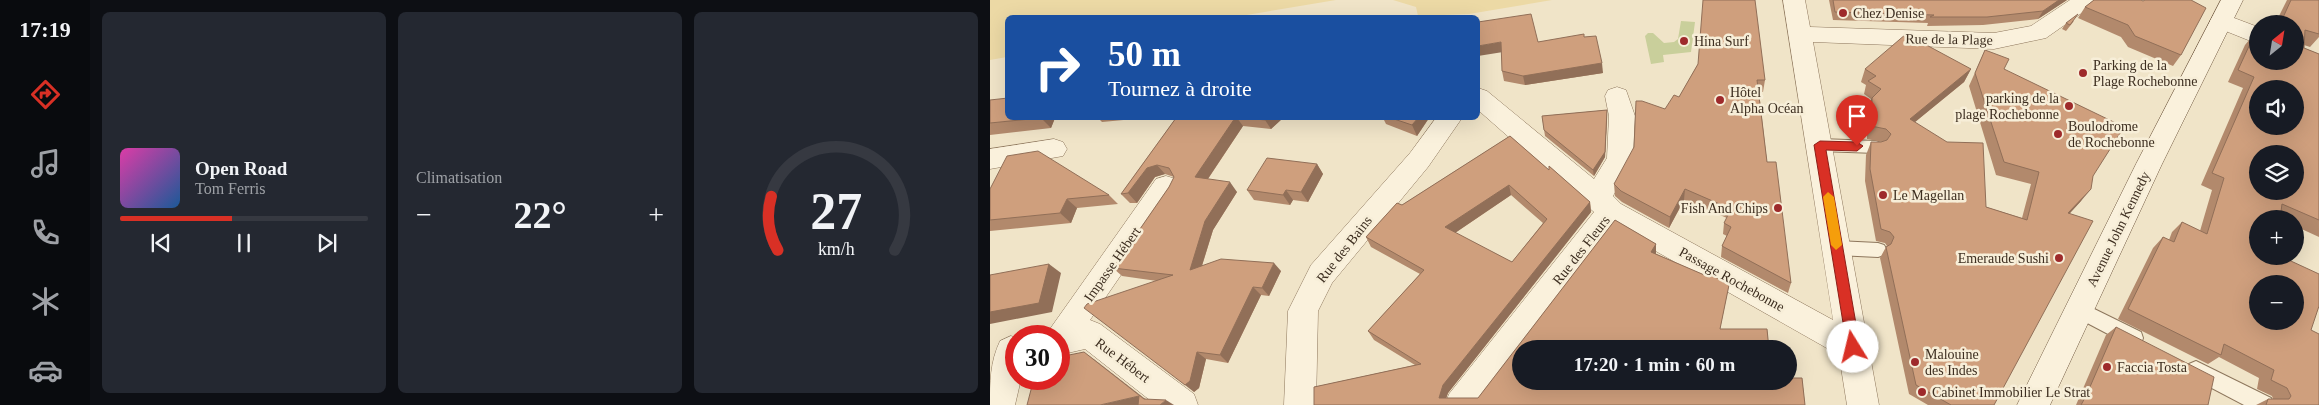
<!DOCTYPE html>
<html lang="fr">
<head>
<meta charset="utf-8">
<style>
  :root { --surface:#171b24; --page:#242831; --text:#f1f3f6; --muted:#9ea1a6; --line:#363941; --accent:#d93025 }
  body { margin:0; font-family:Georgia,serif; background:var(--page); color:var(--text); height:100vh; display:flex; flex-direction:column; font-size:19px; white-space:nowrap }
  * { box-sizing:border-box; margin:0 }
  p { font-size:16px; color:var(--muted) }
  .icon { flex:none; width:28px; height:28px; fill:none; stroke:currentColor; stroke-width:2; stroke-linecap:round; stroke-linejoin:round }
  .map { position:relative; flex:1; overflow:hidden }
  .sheet { display:flex; flex-direction:column; gap:12px; padding:12px; background:#0d0f14; width:900px }
  .sheet>* { flex:none }
  .banner { position:absolute; left:15px; top:15px; width:475px; height:105px; border-radius:8px; box-shadow:0 5px 20px #0002; background:#1a4fa0; color:#fff; overflow:hidden }
  .needle { width:32px; rotate:30deg }
  .controls { position:absolute; left:1259px; top:15px; display:grid; gap:10px }
  .controls a { display:grid; place-items:center; width:55px; height:55px; border-radius:50%; background:var(--surface); box-shadow:0 5px 20px #0002; font-size:25px }
  .speed { position:absolute; left:15px; top:325px; display:flex; gap:10px; font-size:25px; font-weight:700; text-align:center }
  .speed>* { display:grid; place-content:center; width:65px; height:65px; border-radius:50%; background:var(--surface); box-shadow:0 5px 20px #0002; line-height:1 }
  .speed .limit { border:8px solid #d22; background:#fff; color:#111 }
  .pin { position:absolute; display:grid; place-items:center; width:42px; height:42px; color:#fff; margin:-51px -21px; border-radius:50% 50% 50% 0; rotate:-45deg; box-shadow:0 0 5px #0007 }
  .pin .icon { rotate:45deg }
  .me { position:absolute; width:55px; margin:-28px; rotate:351deg; stroke-linejoin:round; filter:drop-shadow(0 0 4px #0008) }
  .turn { display:flex; align-items:center; gap:18px; height:105px; padding:0 20px; font-size:22px }
  .turn .icon { width:65px; height:65px; stroke-width:2.5 }
  .turn b { display:block; font-size:35px; line-height:42px }
  .big { font-size:38px; font-weight:700; line-height:1.1 }
  .sheet .widget { flex:1; display:flex; flex-direction:column; justify-content:center; gap:8px; min-width:0; padding:0 18px; border-radius:8px; background:var(--page) }
  .sheet .dial { align-items:center; gap:0 }
  .dial svg { height:130px; overflow:visible; fill:none; stroke:var(--line); stroke-width:7; stroke-linecap:round; text-anchor:middle }
  .dial text { fill:var(--text); stroke:none }
  .song { display:flex; align-items:center; gap:15px }
  .cover { width:60px; height:60px; border-radius:8px; background:linear-gradient(135deg,hsl(320 70% 55%),hsl(210 70% 35%)) }
  .played { height:5px; border-radius:2px; background:linear-gradient(90deg,var(--accent) 45%,var(--line) 45%) }
  .keys { display:flex; justify-content:space-around; direction:ltr }
  .heat { display:flex; justify-content:space-between; align-items:center; font-size:28px; direction:ltr }
  .sheet .tiles { flex:1; display:grid; gap:12px; grid-template-columns:repeat(3,1fr) }
  .trip { position:absolute; left:522px; top:340px; width:285px; height:50px; border-radius:25px; background:var(--surface); box-shadow:0 5px 20px #0002; font-weight:700; line-height:50px; text-align:center }
  main { display:flex; flex:1; min-height:0 }
  .dock { display:flex; flex-direction:column; width:90px; justify-content:space-around; align-items:center; background:#090b0e; color:var(--muted) }
  .dock .icon { width:35px; height:35px }
  .dock .active { color:var(--accent) }
  .dock b { font-size:22px; color:var(--text) }
  .map>svg:first-child { display:block }
</style>
</head>
<body>
<main>
<nav class="dock">
<b>17:19</b>
<svg class="icon active" aria-label="directions" viewBox="0 0 24 24"><path d="M12 3l9 9-9 9-9-9zM9 14v-3h6M13 9l2 2-2 2"/></svg>
<svg class="icon" aria-label="music" viewBox="0 0 24 24"><path d="M9 18V5l10-2v13"/><circle cx="6" cy="18" r="3"/><circle cx="16" cy="16" r="3"/></svg>
<svg class="icon" aria-label="phone" viewBox="0 0 24 24"><path d="M5 4h4l2 5-3 2q2 4 5 5l2-3 5 2v4C11 20 4 13 5 4z"/></svg>
<svg class="icon" aria-label="climate" viewBox="0 0 24 24"><path d="M12 3v18M4 7l16 10M4 17L20 7"/></svg>
<svg class="icon" aria-label="car" viewBox="0 0 24 24"><path d="M5 17H2v-5l4-1 3-4h7l3 4 3 1v5h-3M9 17h6M6 11h13"/><circle cx="7" cy="17" r="2"/><circle cx="17" cy="17" r="2"/></svg>
</nav>
<section class="sheet">
<div class="tiles">
<div class="widget">
<div class="song"><i class="cover"></i><div><b>Open Road</b><p>Tom Ferris</p></div></div>
<div class="played"></div>
<div class="keys"><svg class="icon" aria-label="previous" viewBox="0 0 24 24"><path d="M18 5L8 12l10 7zM5 5v14"/></svg><svg class="icon" aria-label="pause" viewBox="0 0 24 24"><path d="M8 5v14M16 5v14"/></svg><svg class="icon" aria-label="next" viewBox="0 0 24 24"><path d="M6 5l10 7-10 7zM19 5v14"/></svg></div>
</div>
<div class="widget"><p>Climatisation</p>
<div class="heat"><a>−</a><b class="big">22°</b><a>+</a></div>
</div>
<div class="widget dial"><svg viewBox="0 0 100 80">
<path d="M14 69A42 42 0 1 1 86 69"/>
<path d="M14 69A42 42 0 0 1 10 36" stroke="#d93025"/>
<text x="50" y="56" font-size="32" font-weight="700">27</text>
<text x="50" y="72" font-size="11">km/h</text>
</svg></div>
</div>
</section>
<div class="map">
<svg width="1329" height="405" viewBox="0 0 1329 405">
  <rect width="100%" height="100%" fill="#f0e4c8"/>
  <path fill="#c9cf9b" d="M691,21l14,1 -4,30 -28,3 1,7 -13,2 -6,-28 3,-3h5l11,10 10,-1 4,-3z"/>
  <g fill="#ecd9a5">
    <path d="M0,0h346l-101,17 -227,1 -1,39 -17,3z"/>
    <path d="M403,0h159l-83,14 -51,2 -2,-9z"/>
  </g>
  <g fill="none" stroke-linecap="round" stroke-linejoin="round">
    <g stroke="#8d765c" stroke-width="2">
      <g id="lane">
        <path d="M830,139l56,2 5,2 3,4 -3,4 -5,2 -56,-2 -5,-2 -3,-4 3,-4z"/>
        <path d="M847,241l41,2 6,2 3,5 -3,5 -6,2 -41,-2 -6,-2 -2,-5 2,-5z"/>
        <path d="M1088,301l63,31 2,6 -2,6 -7,2 -7,-2 -55,-29 -3,-6 3,-6z"/>
        <path d="M1206,361l75,37 3,7h-30l-55,-29 -2,-6 2,-6z"/>
      </g>
    </g>
    <g stroke="#8d765c" stroke-width="1">
      <g id="street">
        <path d="M793,0h22l5,27 184,6 37,-7 39,-26h26l-3,5 -47,33 -52,11 -181,-7 66,363h-32l-8,-50 -224,-127 -91,121h-3v3l-40,53h-36l4,-11 145,-182 -116,-102v-22l9,3 107,88 13,-21 2,-42 -4,-20 3,-6 9,-3 9,3 9,26 -2,42 -20,38 8,8 212,116z"/>
        <path d="M1231,13l37,14v17l-45,-18 -3,-5 3,-5z"/>
        <path d="M446,118h26l-34,49 -96,116 -14,28 -2,94h-32l4,-94 23,-46 99,-112z"/>
        <path d="M64,139l9,3 4,7 -4,7 -73,13v-20z"/>
        <path d="M176,176l10,3 4,8 -4,8 -86,125 10,4 94,70 4,11h-42l-71,-56 -26,6v-19h-14l111,-157z"/>
        <path d="M21,336l5,2v41h5l-6,26h-25c0,-23 0,-43 10,-64z"/>
      </g>
    </g>
    <g stroke="#6f573f" stroke-width="1">
      <path id="secondary" d="M1231,0h22l-81,164 -112,241h-33l119,-241z"/>
    </g>
    <use href="#lane" fill="#faf1dc" fill-rule="evenodd"/>
    <use href="#street" fill="#faf1dc" fill-rule="evenodd"/>
    <use href="#secondary" fill="#faf1dc" fill-rule="evenodd"/>
  </g>
  <g fill="#b2896c" fill-rule="evenodd">
    <path d="M839,0h238l-29,19 -55,6 -56,1 1,-3 -95,-3z"/>
    <path d="M1104,0l87,55 -8,11 -45,-19 -7,-10 -43,-19 7,-11z"/>
    <path d="M1297,0h32v37l-9,10 -6,-2v3l15,6v183l-24,-11v-7h-37l53,111 8,75h-63l12,-6h5l-1,-3 -15,-7 2,-11 -40,-21 -11,7 -90,-45 35,-71 10,-11 6,3 3,-8 10,-10 18,9 12,-41 -11,-5 42,-97 -15,-6 17,-37 10,-12 3,28 37,-37h-20z"/>
    <path d="M1084,21l-8,10 -4,-2 4,-6z"/>
    <path d="M594,37l19,36 -78,12 -21,-4 -2,-10 36,-29z"/>
    <path d="M995,50l19,19 89,107 -12,25 -11,12 -76,192h-66l-19,-11 -29,-136 6,-11 1,-1 -2,-3 -9,-2 -11,-60 1,-26 5,-13h11l-15,-3v-28l4,-12 -7,-5 2,-9 -5,-3 4,-13h106l-7,13 -49,40 71,85 36,11 9,-34 -35,-9 -27,-89z"/>
    <path d="M708,64l67,16 -2,12h-4l8,70 24,121 -3,10 -67,-36 1,-11 5,-10 -4,-2 1,-11 3,-5 -43,-18 -15,28 -47,-26 -7,-6 -1,-12 51,-75 14,-12z"/>
    <path d="M0,100l18,18h47l-4,10 -61,7z"/>
    <path d="M617,110v6l-2,41 -11,19 -49,-40 -3,-20z"/>
    <path d="M108,118h47l-43,4z"/>
    <path d="M186,118h107l-12,11 -28,-3 -35,53 29,13 -24,38 -11,36 79,5 -12,25 -8,-1 -33,68 -22,-4 -7,29 -5,4 -37,-111 -35,-5 -9,-8 56,-81 5,-10 -9,-3 -10,3 -18,26h-7l-9,-9z"/>
    <path d="M393,118h46l-12,18 -31,-12z"/>
    <path d="M520,136l39,34v-4l41,36 1,10 -143,181 -2,5h32l137,-178 41,24v10l53,23 1,-3 19,11 -9,44h47l2,20h-248v32h268v-3h13l3,27h-491v-18l101,-22 -41,-25 -6,-9 52,-57 -49,-27 -5,-10 31,-34 5,2zM521,195l32,28 -31,39 -57,-29z"/>
    <path d="M327,164l6,10 -15,28 -15,-2 -3,5 -36,-5 -7,-10z"/>
    <path d="M0,189l119,6 9,9 -41,4 -6,15 -81,8z"/>
    <path d="M1126,327l92,78h-132l30,-70z"/>
  </g>
  <g fill="#916f58">
    <path d="M1069,0h8l-29,19 5,-8z"/>
    <path d="M511,42l2,10 -25,4v-10z"/>
    <path d="M612,63l1,10 -78,12 -2,-9z"/>
    <path d="M981,69l-7,13 -60,49 6,-12z"/>
    <path d="M617,110v6l-2,41 -11,19 -1,-6z"/>
    <path d="M51,118h14l-4,10z"/>
    <path d="M245,118h2l6,8 -40,60 -8,-9z"/>
    <path d="M278,118h15l-12,11 -6,-9z"/>
    <path d="M428,118h11l-12,18 -5,-11z"/>
    <path d="M327,164l6,10 -15,28 -7,-10z"/>
    <path d="M167,165l8,9 -10,3 -18,26 -9,-10 19,-25z"/>
    <path d="M240,182l7,10 -24,38 -15,48 -8,-8 15,-49z"/>
    <path d="M519,185l2,10 -62,42 -4,-10z"/>
    <path d="M695,189l-1,11 -15,28 1,-11z"/>
    <path d="M1101,189l-10,12 -22,24 9,-12z"/>
    <path d="M296,190l7,10 -3,5 -7,-10z"/>
    <path d="M77,199l10,9 -6,15 -11,-10z"/>
    <path d="M600,202l1,10 -143,181 -4,12 -5,-7 4,-13z"/>
    <path d="M666,244v9l-5,9v-10z"/>
    <path d="M284,263l7,8 -12,25 -7,-8z"/>
    <path d="M59,264l12,9 -9,39 -62,12v-12z"/>
    <path d="M263,287l8,8 -33,68 -8,-8z"/>
    <path d="M94,352l11,8 58,45 -9,-6z"/>
    <path d="M207,352l9,7 -7,29 -5,4 -9,-7z"/>
    <path d="M149,396l5,9h-44z"/>
    <path d="M176,400l8,5h-14z"/>
  </g>
  <g fill="#cf9f7d" stroke="#916f58" fill-rule="evenodd">
    <path d="M713,0h52l10,80h-8l10,82h9l15,121 -69,-37 9,-19 -7,-4 7,-14 -46,-20 -15,28 -49,-26 -7,-7 20,-37 2,-46h6l23,8 9,-14 5,2 19,-33z"/>
    <path d="M843,0h226l-16,11 -56,6h-57l4,-2 -99,-3z"/>
    <path d="M1104,0h47l2,1 2,-1h46l15,8 -25,47 -46,-19 -7,-11 -43,-18z"/>
    <path d="M1301,0h28v34l-14,-4 -1,18 15,6v166l-37,-16 -2,15h-22v37h22l39,18v32l-8,24 8,4v71h-53l2,-6h21l2,-3 -4,-8 -16,-8 3,-10 -50,-26 -3,11 -93,-46 35,-72 11,5 8,-20 25,12 17,-56 -12,-5 42,-96 -16,-7 17,-37h3v28h37v-37h-15zM1268,89h37v37h-37zM1268,154h37v37h-37zM1268,284h37v37h-37z"/>
    <path d="M541,14l7,28 46,-8v3l12,-1 6,27 -79,13 -21,-5 -1,-29 -23,4v-24z"/>
    <path d="M1088,14l-8,11 -4,-2z"/>
    <path d="M916,34l65,35 -61,50 37,23 36,1 3,64 41,13 12,-48 -35,-10 -29,-89 10,-23 24,9 -5,10 120,58 -31,49 -2,13 -23,24 25,8 -99,184h-43l-35,-20 -30,-138 5,-3 3,-7 -4,-5 -9,-3 -11,-60 1,-27h10l6,-2 4,-6 -5,-5 -15,-3 1,-28 9,-9 -13,-8 8,-5 -11,-7z"/>
    <path d="M18,98v20h32l-50,5v-23z"/>
    <path d="M617,110l-2,42 -12,18 -49,-40 -2,-14z"/>
    <path d="M186,118h59l-40,59 35,5 -25,39 -15,49 31,-11 53,4 -12,25 -9,-1 -33,68 -23,-3 -7,29 -5,4 -101,-77 3,-4 86,-29 -60,-7 56,-81 5,-10 -5,-9 -12,-3 -10,3 -19,25 -7,1z"/>
    <path d="M257,118h21l-3,2z"/>
    <path d="M401,118h27l-6,7z"/>
    <path d="M520,136l39,34v-4l41,36 -147,183 -4,13h39l137,-178 41,24 -5,8 58,25 1,-3 19,11 -9,44h47l2,20h-248v32h268v-3h13l3,27h-491v-18l107,-23 -53,-33 56,-61 -58,-33 31,-34 5,2zM519,185l38,34 -35,43 -67,-35z"/>
    <path d="M48,151l71,44 -42,4 -7,14 -70,7v-31l17,-33z"/>
    <path d="M277,158l50,6 -16,28 -15,-2 -3,5 -36,-5z"/>
    <path d="M59,264l-10,39 -49,9v-37z"/>
    <path d="M1126,327l98,50 -6,28h-127l5,-9z"/>
    <path d="M94,352l60,47 22,1 -6,5h-22l1,-9 -39,9h-73l5,-19 9,-3 1,-4h17v-22z"/>
  </g>
  <path fill="#d93025" stroke="#8d1f18" d="M830,141l37,1 6,4 -6,5 -31,-1 34,197 -2,5 -5,1 -4,-1 -2,-5 -33,-202z"/>
  <path fill="#f59e0b" d="M838,192l6,5 8,48 -6,5 -5,-5 -8,-48z"/>
  <g fill="#9e2a2b" stroke="#f7eed8" stroke-width="2">
    <circle cx="853" cy="13" r="5"/>
    <circle cx="694" cy="41" r="5"/>
    <circle cx="1093" cy="73" r="5"/>
    <circle cx="730" cy="100" r="5"/>
    <circle cx="1079" cy="106" r="5"/>
    <circle cx="1068" cy="134" r="5"/>
    <circle cx="893" cy="195" r="5"/>
    <circle cx="788" cy="208" r="5"/>
    <circle cx="1069" cy="258" r="5"/>
    <circle cx="925" cy="362" r="5"/>
    <circle cx="1117" cy="367" r="5"/>
    <circle cx="932" cy="392" r="5"/>
  </g>
  <g text-anchor="middle" stroke-width="5" stroke-linejoin="round" paint-order="stroke">
    <g font-size="14" fill="#3d2e20" stroke="#f7eed8" text-anchor="start">
      <text x="863" y="18">Chez Denise</text>
      <text x="704" y="46">Hina Surf</text>
      <text x="1103" y="70">Parking de la<tspan x="1103" dy="16">Plage Rochebonne</tspan></text>
      <text x="740" y="97">Hôtel<tspan x="740" dy="16">Alpha Océan</tspan></text>
      <text x="1069" y="103" text-anchor="end">parking de la<tspan x="1069" dy="16">plage Rochebonne</tspan></text>
      <text x="1078" y="131">Boulodrome<tspan x="1078" dy="16">de Rochebonne</tspan></text>
      <text x="903" y="200">Le Magellan</text>
      <text x="778" y="213" text-anchor="end">Fish And Chips</text>
      <text x="1059" y="263" text-anchor="end">Emeraude Sushi</text>
      <text x="935" y="359">Malouine<tspan x="935" dy="16">des Indes</tspan></text>
      <text x="1127" y="372">Faccia Tosta</text>
      <text x="942" y="397">Cabinet Immobilier Le Strat</text>
    </g>
    <g font-size="14" fill="#3d2e20" stroke="#f7eed8">
      <text transform="translate(959 39) rotate(1)" y="5">Rue de la Plage</text>
      <text transform="translate(1128 229) rotate(-64)" y="5">Avenue John Kennedy</text>
      <text transform="translate(354 249) rotate(-52)" y="5">Rue des Bains</text>
      <text transform="translate(591 250) rotate(-52)" y="5">Rue des Fleurs</text>
      <text transform="translate(122 264) rotate(-55)" y="5">Impasse Hébert</text>
      <text transform="translate(742 279) rotate(29)" y="5">Passage Rochebonne</text>
      <text transform="translate(133 360) rotate(37)" y="5">Rue Hébert</text>
    </g>
  </g>
</svg>
<div class="controls">
<a><svg class="needle" viewBox="-14 -14 28 28"><path d="M0-13l5 13h-10z" fill="#e53935"/><path d="M0 13l5-13h-10z" fill="#9ea1a6"/></svg></a>
<a><svg class="icon" aria-label="sound" viewBox="0 0 24 24"><path d="M4 9h4l5-4v14l-5-4H4zM17 9q2 3 0 6"/></svg></a>
<a><svg class="icon" aria-label="layers" viewBox="0 0 24 24"><path d="M12 4l9 5-9 5-9-5zM3 14l9 5 9-5"/></svg></a>
<a>+</a>
<a>−</a>
</div>
<div class="speed"><div class="limit">30</div></div>
<div class="pin" style="left:867px;top:146px;background:#d93025"><svg class="icon" aria-label="arrive" viewBox="0 0 24 24"><path d="M6 21V4h12l-3 4 3 4H6"/></svg></div>
<svg class="me" style="left:863px;top:347px" viewBox="-20 -20 40 40"><circle r="19" fill="#fff"/><path d="M0-13L10 11 0 6-10 11z" fill="#d93025"/></svg>
<div class="trip">17:20 · 1 min · 60 m</div>
<div class="banner">
<div class="turn"><svg class="icon" aria-label="right" viewBox="0 0 24 24"><path d="M7 20v-9h11M14 6l5 5-5 5"/></svg><div><b>50 m</b>Tournez à droite</div></div>
</div>
</div>
</main>
</body>
</html>
